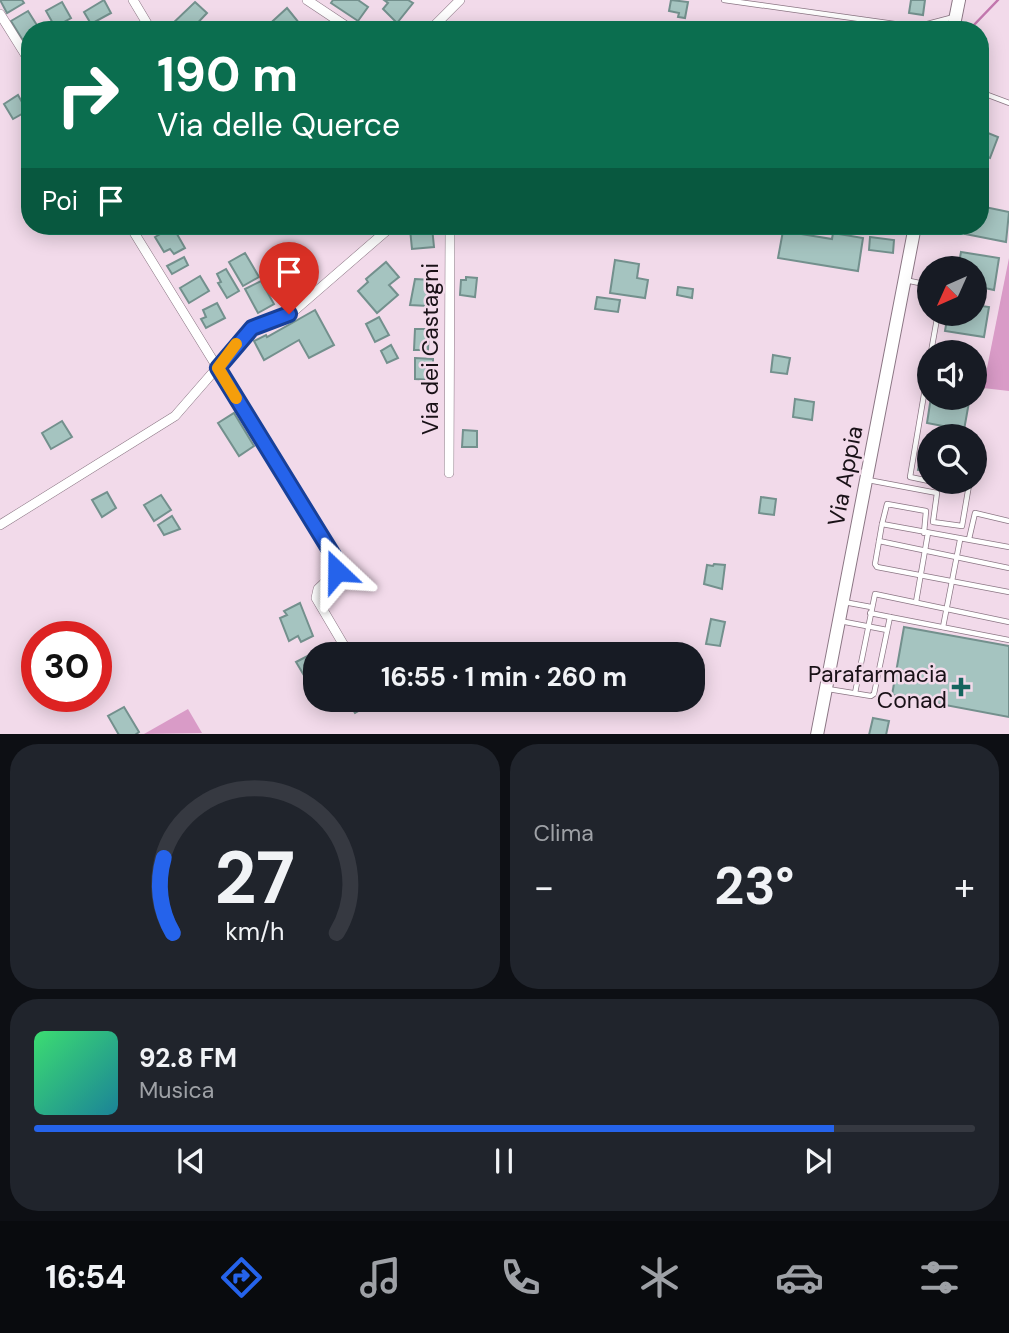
<!DOCTYPE html>
<html lang="it">
<head>
<meta charset="utf-8">
<style>
  :root { --surface:#171b24; --page:#20242c; --text:#f1f3f6; --muted:#9ea1a6; --line:#363941; --accent:#2563eb }
  body { margin:0; font-family:"DM Sans",sans-serif; background:var(--page); color:var(--text); height:100vh; display:flex; flex-direction:column; font-size:26px; white-space:nowrap }
  * { box-sizing:border-box; margin:0 }
  p { font-size:23px; color:var(--muted) }
  .icon { flex:none; width:38px; height:38px; fill:none; stroke:currentColor; stroke-width:2; stroke-linecap:round; stroke-linejoin:round }
  .map { position:relative; height:734px; overflow:hidden }
  .details { display:flex; flex-direction:column; gap:10px; padding:10px; background:#0d0f14; flex:1 }
  .details>* { flex:none }
  .guide { position:absolute; left:21px; top:21px; width:968px; height:214px; border-radius:28px; box-shadow:0 4px 18px #0003; background:#0b6e4f; color:#fff; overflow:hidden }
  .needle { width:46px; rotate:225deg }
  .controls { position:absolute; left:917px; top:256px; display:grid; gap:14px }
  .controls a { display:grid; place-items:center; width:70px; height:70px; border-radius:50%; background:var(--surface); box-shadow:0 4px 18px #0003; font-size:35px }
  .speed { position:absolute; left:21px; top:621px; display:flex; gap:14px; font-size:35px; font-weight:700; text-align:center }
  .speed>* { display:grid; place-content:center; width:91px; height:91px; border-radius:50%; background:var(--surface); box-shadow:0 4px 18px #0003; line-height:1 }
  .speed .limit { border:10px solid #d22; background:#fff; color:#111 }
  .pin { position:absolute; display:grid; place-items:center; width:60px; height:60px; color:#fff; margin:-72px -30px; border-radius:50% 50% 50% 0; rotate:-45deg; box-shadow:0 0 7px #0007 }
  .pin .icon { rotate:45deg }
  .me { position:absolute; width:77px; margin:-38px; rotate:337deg; stroke-linejoin:round; filter:drop-shadow(0 0 5px #0008) }
  .turn { display:flex; align-items:center; gap:24px; height:147px; padding:0 21px; font-size:32px }
  .turn .icon { width:91px; height:91px; stroke-width:2.5 }
  .turn b { display:block; font-size:49px; line-height:60px }
  .then { display:flex; align-items:center; height:66px; padding:0 21px; background:#0003; gap:14px; font-size:26px }
  .big { font-size:52px; font-weight:700; line-height:1.1 }
  .details .card { flex:1; display:flex; flex-direction:column; justify-content:center; gap:10px; min-width:0; padding:0 24px; border-radius:28px; background:var(--page) }
  .details .dial { align-items:center; gap:0 }
  .dial svg { height:182px; overflow:visible; fill:none; stroke:var(--line); stroke-width:7; stroke-linecap:round; text-anchor:middle }
  .dial text { fill:var(--text); stroke:none }
  .song { display:flex; align-items:center; gap:21px }
  .cover { width:84px; height:84px; border-radius:10px; background:linear-gradient(135deg,hsl(140 70% 55%),hsl(190 70% 35%)) }
  .played { height:7px; border-radius:4px; background:linear-gradient(90deg,var(--accent) 85%,var(--line) 85%) }
  .keys { display:flex; justify-content:space-around; direction:ltr }
  .heat { display:flex; justify-content:space-between; align-items:center; font-size:38px; direction:ltr }
  .details .tiles { flex:1; display:grid; gap:10px; grid-template-columns:1fr 1fr }
  .card:last-child { grid-column:span 2 }
  .trip { position:absolute; left:303px; top:642px; width:402px; height:70px; border-radius:28px; background:var(--surface); box-shadow:0 4px 18px #0003; font-weight:700; line-height:70px; text-align:center }
  .tabs { display:flex; height:112px; justify-content:space-around; align-items:center; background:#090b0e; color:var(--muted) }
  .tabs .icon { width:49px; height:49px }
  .tabs .on { color:var(--accent) }
  .tabs b { font-size:32px; color:var(--text) }
  .map>svg:first-child { display:block }
</style>
</head>
<body>
<div class="map">
<svg width="1009" height="735" viewBox="0 0 1009 735">
  <rect width="100%" height="100%" fill="#f2daea"/>
  <g fill="#d99bc7">
    <path d="M1009,258v133l-26,-3z"/>
    <path d="M188,709l14,24 -58,1z"/>
  </g>
  <g fill="none" stroke-linecap="round" stroke-linejoin="round">
    <path stroke="#c277ae" stroke-width="2.5" d="M972,27l26,-27"/>
  </g>
  <g fill="#a5c4c0" stroke="#73908d" stroke-width="2">
    <path d="M0,0h22l2,3 -17,10z"/>
    <path d="M104,0l7,13 -20,11 -7,-12z"/>
    <path d="M333,0h25l10,7 -10,14 -27,-18z"/>
    <path d="M384,0h24l5,3 -16,20 -14,-14 5,-6z"/>
    <path d="M671,0l17,2 -3,16 -7,-1 1,-4 -10,-2z"/>
    <path d="M911,0h14l-2,15 -14,-2z"/>
    <path d="M62,2l9,16 -16,9 -9,-16z"/>
    <path d="M195,2l12,11 -16,17h-19l-3,-3z"/>
    <path d="M287,8l13,16 -7,6h-30z"/>
    <path d="M28,11l12,19h-10v22l-19,-31z"/>
    <path d="M18,95l9,16 -14,8 -9,-15z"/>
    <path d="M983,131l15,6 -8,21 -10,-4z"/>
    <path d="M980,206l29,6 -3,30 -41,-8 1,-8h14z"/>
    <path d="M173,227l12,21 -11,6 -4,-5 -6,3 -9,-15z"/>
    <path d="M432,227l2,20 -22,2 -2,-20z"/>
    <path d="M783,231l49,8 1,-6 30,5 -5,33 -80,-13z"/>
    <path d="M870,237l24,3 -1,13 -24,-3z"/>
    <path d="M961,252l38,6 -5,32 -19,-4v-18h-17z"/>
    <path d="M245,253l14,24 -16,9 -14,-24z"/>
    <path d="M184,257l4,8 -16,9 -5,-8z"/>
    <path d="M615,260l24,4 -2,14 11,2 -3,18 -35,-5z"/>
    <path d="M386,262l13,15 -10,8 9,10 -21,18 -19,-22 10,-9 -2,-3z"/>
    <path d="M226,269l13,22 -12,7 -9,-15 3,-1 -4,-8z"/>
    <path d="M200,276l9,15 -20,12 -9,-15z"/>
    <path d="M466,277l11,1 -2,19 -15,-2 1,-15h5z"/>
    <path d="M415,279l17,1 -4,26 -18,-1z"/>
    <path d="M261,281l13,23 -16,9 -13,-24z"/>
    <path d="M678,287l15,2 -1,9 -15,-3z"/>
    <path d="M597,297l23,3 -2,12 -23,-3z"/>
    <path d="M217,303l8,15 -19,10 -5,-9 5,-2 -3,-7z"/>
    <path d="M975,305l14,2 -5,30 -39,-6 3,-18h27z"/>
    <path d="M315,310l19,35 -25,13 -10,-18 -35,20 -10,-19 12,-6 1,2z"/>
    <path d="M379,317l10,18 -14,7 -9,-18z"/>
    <path d="M415,329h14l-1,21h-14z"/>
    <path d="M391,345l7,13 -11,5 -6,-12z"/>
    <path d="M773,355l17,3 -3,16 -16,-2z"/>
    <path d="M415,358l18,1v21l-18,-1z"/>
    <path d="M931,397l38,5 -5,28 -37,-7z"/>
    <path d="M795,399l19,3 -2,18 -19,-3z"/>
    <path d="M234,413l20,33 -15,10 -21,-33z"/>
    <path d="M62,421l10,16 -21,12 -9,-16z"/>
    <path d="M463,430l14,1v16h-15z"/>
    <path d="M923,443l6,1v28l-11,-2z"/>
    <path d="M107,492l9,16 -14,9 -10,-17z"/>
    <path d="M161,495l10,15 -17,11 -10,-16z"/>
    <path d="M761,497l15,2 -2,16 -15,-2z"/>
    <path d="M172,516l8,13 -16,6 -6,-10z"/>
    <path d="M714,564l11,1 -3,24 -18,-5 3,-19 6,1z"/>
    <path d="M300,603l13,33 -12,6 -3,-6 -9,5 -9,-23 7,-3 -3,-4z"/>
    <path d="M711,619l14,3 -5,24 -14,-2z"/>
    <path d="M904,627l105,19v71l-117,-22z"/>
    <path d="M317,651l2,3h-4v21l-2,-3 -8,5 -9,-15z"/>
    <path d="M347,700h31l-23,13z"/>
    <path d="M124,707l15,25 -4,3h-16l-11,-19z"/>
    <path d="M873,718l16,3 -3,14h-17z"/>
  </g>
  <g fill="none" stroke-linecap="round" stroke-linejoin="round">
    <g stroke="#8b7684" stroke-width="6">
      <g id="lane">
        <path d="M724,0l192,27 38,-10"/>
        <path d="M980,92l29,11"/>
        <path d="M905,280l24,5"/>
        <path d="M975,295l4,1"/>
        <path d="M931,352l7,-39"/>
        <path d="M929,365l-19,112 19,4"/>
        <path d="M868,480l69,13 -4,29 29,4 7,-41"/>
        <path d="M930,481l19,4"/>
        <path d="M882,524l-7,40 2,3 132,25"/>
        <path d="M924,533l2,-22 -39,-7 -5,20 127,23"/>
        <path d="M969,539l6,-26 34,8"/>
        <path d="M879,541l130,27"/>
        <path d="M844,602l27,5"/>
        <path d="M916,602l12,-69"/>
        <path d="M870,613l20,4"/>
        <path d="M840,621l47,9"/>
        <path d="M943,627l17,-87"/>
        <path d="M828,689l43,7 3,-2 16,-77 119,23"/>
        <path d="M855,693l20,-99 134,28"/>
      </g>
    </g>
    <g stroke="#8b7684" stroke-width="10">
      <g id="street">
        <path d="M133,0l18,30"/>
        <path d="M307,0l45,30"/>
        <path d="M0,14l30,48"/>
        <path d="M430,30l30,-30"/>
        <path d="M130,226l206,334 1,11 -19,18 -2,9 33,56"/>
        <path d="M449,473l1,-247"/>
        <path d="M0,525l175,-109 74,-85 46,-21 97,-84"/>
      </g>
    </g>
    <g stroke="#8b7684" stroke-width="14">
      <g id="secondary">
        <path d="M953,30l6,-30"/>
        <path d="M817,735l98,-509"/>
      </g>
    </g>
    <use href="#lane" stroke="#fff" stroke-width="4.5"/>
    <use href="#street" stroke="#fff" stroke-width="9"/>
    <use href="#secondary" stroke="#fff" stroke-width="12"/>
  </g>
  <g fill="none" stroke-linecap="round" stroke-linejoin="round">
    <g stroke="#184099" stroke-width="18">
      <path id="route" d="M289,314l-37,14 -34,40 118,192 1,11"/>
    </g>
    <use href="#route" stroke="#2563eb" stroke-width="12"/>
    <path stroke="#f59e0b" stroke-width="12" d="M236,344l-18,24 18,30"/>
  </g>
  <path fill="#16645e" stroke="#f2daea" stroke-width="2.5" d="M957.5 676.5h7v7h7v7h-7v7h-7v-7h-7v-7h7z"/>
  <g text-anchor="middle" stroke-width="5" stroke-linejoin="round" paint-order="stroke">
    <g font-size="23" fill="#191117" stroke="#f2daea">
      <text transform="translate(430 349) rotate(-90)" y="8">Via dei Castagni</text>
      <text transform="translate(845 476) rotate(-79)" y="8">Via Appia</text>
    </g>
    <g font-size="23" fill="#191117" stroke="#f2daea" text-anchor="end">
      <text x="947" y="682">Parafarmacia<tspan x="947" dy="26">Conad</tspan></text>
    </g>
  </g>
</svg>
<div class="controls">
<a><svg class="needle" viewBox="-14 -14 28 28"><path d="M0-13l5 13h-10z" fill="#e53935"/><path d="M0 13l5-13h-10z" fill="#9ea1a6"/></svg></a>
<a><svg class="icon" aria-label="sound" viewBox="0 0 24 24"><path d="M4 9h4l5-4v14l-5-4H4zM17 9q2 3 0 6"/></svg></a>
<a><svg class="icon" aria-label="search" viewBox="0 0 24 24"><circle cx="10" cy="10" r="6"/><path d="M15 15l6 6"/></svg></a>
</div>
<div class="speed"><div class="limit">30</div></div>
<div class="pin" style="left:289px;top:314px;background:#d93025"><svg class="icon" aria-label="arrive" viewBox="0 0 24 24"><path d="M6 21V4h12l-3 4 3 4H6"/></svg></div>
<svg class="me" style="left:337px;top:571px" viewBox="-20 -20 40 40"><path d="M0-17L14 15 0 8-14 15z" fill="#2563eb" stroke="#fff" stroke-width="4"/></svg>
<div class="trip">16:55 · 1 min · 260 m</div>
<div class="guide">
<div class="turn"><svg class="icon" aria-label="right" viewBox="0 0 24 24"><path d="M7 20v-9h11M14 6l5 5-5 5"/></svg><div><b>190 m</b>Via delle Querce</div></div>
<div class="then">Poi<svg class="icon" aria-label="arrive" viewBox="0 0 24 24"><path d="M6 21V4h12l-3 4 3 4H6"/></svg></div>
</div>
</div>
<section class="details">
<div class="tiles">
<div class="card dial"><svg viewBox="0 0 100 80">
<path d="M14 69A42 42 0 1 1 86 69"/>
<path d="M14 69A42 42 0 0 1 10 36" stroke="#2563eb"/>
<text x="50" y="56" font-size="32" font-weight="700">27</text>
<text x="50" y="72" font-size="11">km/h</text>
</svg></div>
<div class="card"><p>Clima</p>
<div class="heat"><a>−</a><b class="big">23°</b><a>+</a></div>
</div>
<div class="card">
<div class="song"><i class="cover"></i><div><b>92.8 FM</b><p>Musica</p></div></div>
<div class="played"></div>
<div class="keys"><svg class="icon" aria-label="previous" viewBox="0 0 24 24"><path d="M18 5L8 12l10 7zM5 5v14"/></svg><svg class="icon" aria-label="pause" viewBox="0 0 24 24"><path d="M8 5v14M16 5v14"/></svg><svg class="icon" aria-label="next" viewBox="0 0 24 24"><path d="M6 5l10 7-10 7zM19 5v14"/></svg></div>
</div>
</div>
</section>
<nav class="tabs">
<b>16:54</b>
<svg class="icon on" aria-label="directions" viewBox="0 0 24 24"><path d="M12 3l9 9-9 9-9-9zM9 14v-3h6M13 9l2 2-2 2"/></svg>
<svg class="icon" aria-label="music" viewBox="0 0 24 24"><path d="M9 18V5l10-2v13"/><circle cx="6" cy="18" r="3"/><circle cx="16" cy="16" r="3"/></svg>
<svg class="icon" aria-label="phone" viewBox="0 0 24 24"><path d="M5 4h4l2 5-3 2q2 4 5 5l2-3 5 2v4C11 20 4 13 5 4z"/></svg>
<svg class="icon" aria-label="climate" viewBox="0 0 24 24"><path d="M12 3v18M4 7l16 10M4 17L20 7"/></svg>
<svg class="icon" aria-label="car" viewBox="0 0 24 24"><path d="M5 17H2v-5l4-1 3-4h7l3 4 3 1v5h-3M9 17h6M6 11h13"/><circle cx="7" cy="17" r="2"/><circle cx="17" cy="17" r="2"/></svg>
<svg class="icon" aria-label="filters" viewBox="0 0 24 24"><path d="M4 7h16M4 17h16"/><circle cx="9" cy="7" r="2"/><circle cx="15" cy="17" r="2"/></svg>
</nav>
</body>
</html>
